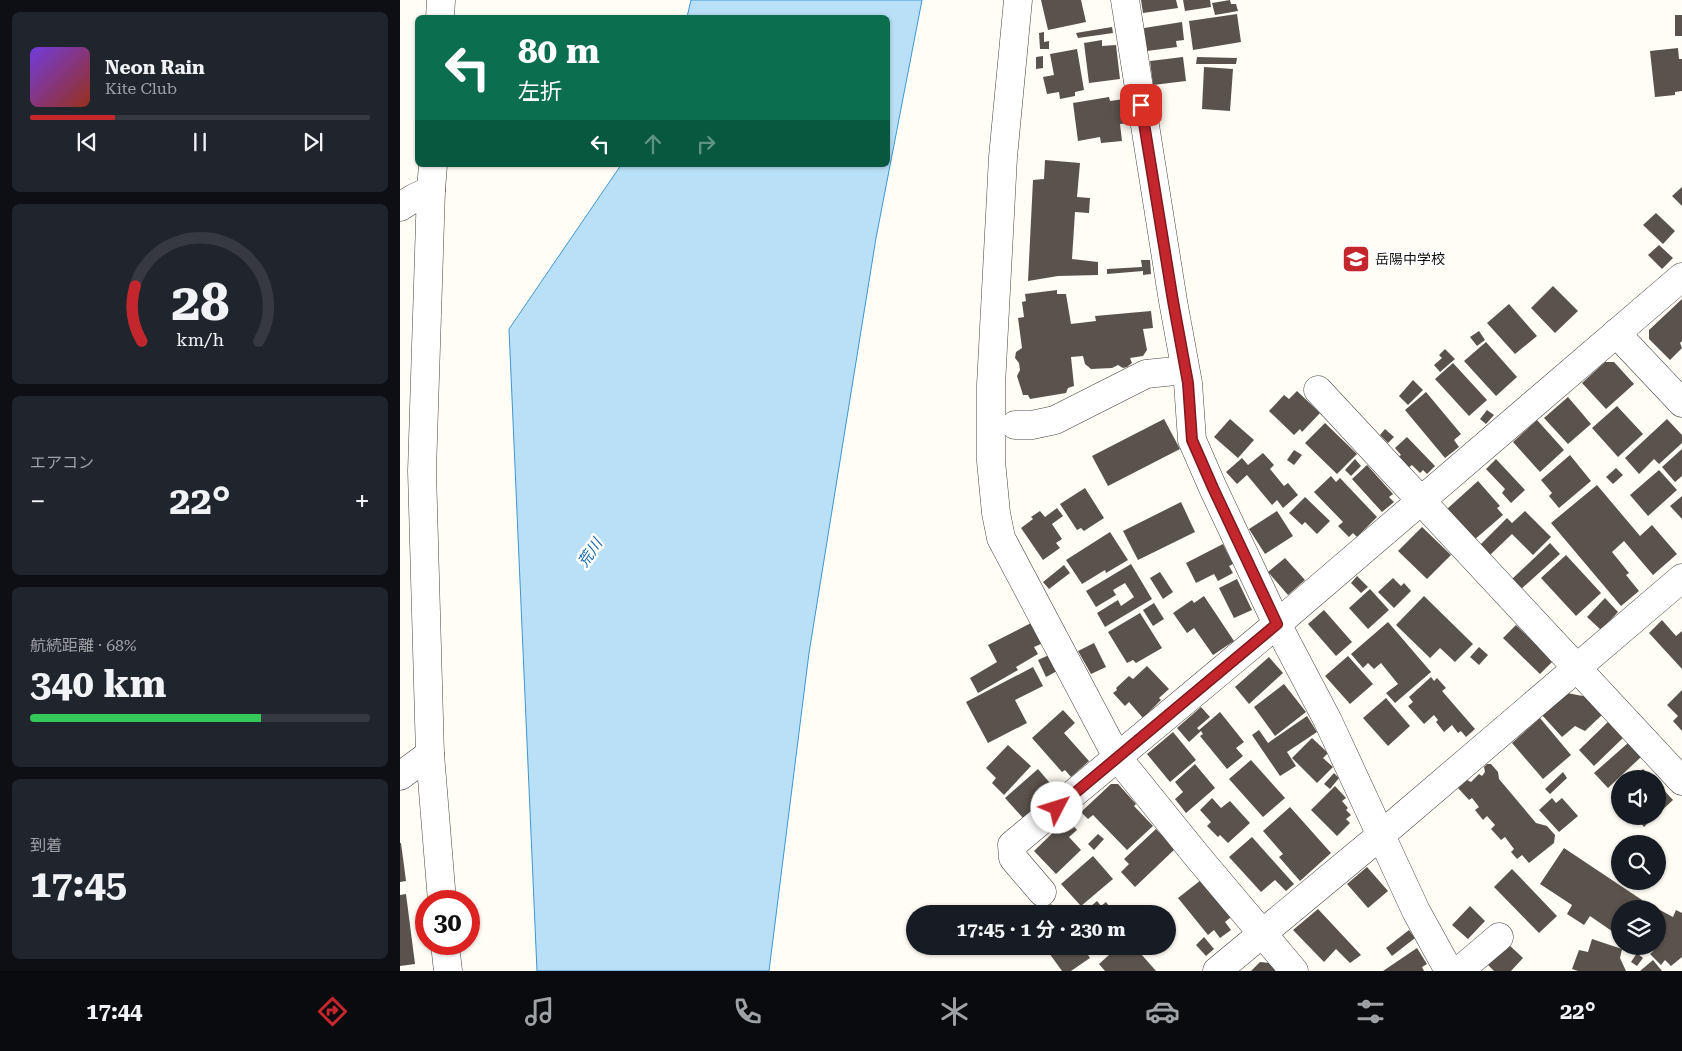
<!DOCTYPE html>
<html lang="ja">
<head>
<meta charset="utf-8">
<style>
  :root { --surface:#171b24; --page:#20242c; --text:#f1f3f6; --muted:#9ea1a6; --line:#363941; --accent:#c4262e }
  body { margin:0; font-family:"Roboto Serif","Noto Sans JP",serif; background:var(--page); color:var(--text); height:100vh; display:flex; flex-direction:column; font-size:19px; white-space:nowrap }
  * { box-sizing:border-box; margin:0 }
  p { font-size:16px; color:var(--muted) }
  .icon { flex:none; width:28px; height:28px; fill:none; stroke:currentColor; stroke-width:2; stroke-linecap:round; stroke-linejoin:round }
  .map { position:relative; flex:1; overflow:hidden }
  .sheet { display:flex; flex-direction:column; gap:12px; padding:12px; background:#0d0f14; width:400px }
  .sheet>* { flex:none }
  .banner { position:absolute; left:15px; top:15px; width:475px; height:152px; border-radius:8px; box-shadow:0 1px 4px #0004; background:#0b6e4f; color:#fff; overflow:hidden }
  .buttons { position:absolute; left:1211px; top:770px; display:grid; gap:10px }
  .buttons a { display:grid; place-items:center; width:55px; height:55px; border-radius:50%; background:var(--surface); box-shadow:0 1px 4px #0004; font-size:25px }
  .speed { position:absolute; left:15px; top:890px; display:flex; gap:10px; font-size:25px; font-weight:700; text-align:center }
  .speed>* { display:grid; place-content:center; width:65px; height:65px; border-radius:50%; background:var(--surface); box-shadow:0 1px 4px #0004; line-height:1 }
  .speed .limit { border:8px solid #d22; background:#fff; color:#111 }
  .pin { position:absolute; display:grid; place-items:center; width:42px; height:42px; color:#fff; margin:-21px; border-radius:10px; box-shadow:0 2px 8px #0006 }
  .me { position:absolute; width:55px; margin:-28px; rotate:50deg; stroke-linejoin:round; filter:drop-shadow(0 0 4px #0008) }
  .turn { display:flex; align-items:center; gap:18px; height:105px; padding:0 20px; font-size:22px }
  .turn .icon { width:65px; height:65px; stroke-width:2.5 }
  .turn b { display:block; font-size:35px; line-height:42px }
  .lanes { display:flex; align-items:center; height:48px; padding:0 20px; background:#0003; justify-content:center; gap:25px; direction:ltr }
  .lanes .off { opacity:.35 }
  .big { font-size:38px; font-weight:700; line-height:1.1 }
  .sheet .tile { flex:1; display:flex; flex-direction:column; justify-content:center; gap:8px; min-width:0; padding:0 18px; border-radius:8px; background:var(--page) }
  .sheet .dial { align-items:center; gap:0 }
  .dial svg { height:130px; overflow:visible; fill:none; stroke:var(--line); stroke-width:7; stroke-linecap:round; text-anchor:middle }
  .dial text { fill:var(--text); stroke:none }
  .song { display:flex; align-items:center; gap:15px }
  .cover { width:60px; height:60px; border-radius:8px; background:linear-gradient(135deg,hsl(260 70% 55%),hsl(10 70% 35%)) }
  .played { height:5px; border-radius:2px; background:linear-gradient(90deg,var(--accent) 25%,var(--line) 25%) }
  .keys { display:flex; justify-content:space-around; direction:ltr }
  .heat { display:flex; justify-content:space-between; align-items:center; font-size:28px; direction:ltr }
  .charge { height:8px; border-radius:4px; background:linear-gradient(90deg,#34c759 68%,var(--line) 0) }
  .trip { position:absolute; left:506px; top:905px; width:270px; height:50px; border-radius:25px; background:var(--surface); box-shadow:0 1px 4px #0004; font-weight:700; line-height:50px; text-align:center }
  .tabs { display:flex; height:80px; justify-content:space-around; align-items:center; background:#090b0e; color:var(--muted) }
  .tabs .icon { width:35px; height:35px }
  .tabs .active { color:var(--accent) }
  .tabs b { font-size:22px; color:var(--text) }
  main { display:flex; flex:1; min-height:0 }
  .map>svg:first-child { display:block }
</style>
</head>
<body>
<main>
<section class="sheet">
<div class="tile">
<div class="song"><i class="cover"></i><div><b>Neon Rain</b><p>Kite Club</p></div></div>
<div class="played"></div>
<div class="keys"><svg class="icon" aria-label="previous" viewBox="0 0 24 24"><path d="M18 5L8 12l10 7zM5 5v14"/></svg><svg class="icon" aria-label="pause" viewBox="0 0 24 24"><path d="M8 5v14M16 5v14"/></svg><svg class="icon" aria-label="next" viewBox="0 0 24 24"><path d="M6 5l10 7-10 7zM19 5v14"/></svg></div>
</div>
<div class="tile dial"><svg viewBox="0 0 100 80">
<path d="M14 69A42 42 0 1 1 86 69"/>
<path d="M14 69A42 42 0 0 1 10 35" stroke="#c4262e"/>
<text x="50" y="56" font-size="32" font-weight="700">28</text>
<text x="50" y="72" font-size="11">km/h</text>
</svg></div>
<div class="tile"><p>エアコン</p>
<div class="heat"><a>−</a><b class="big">22°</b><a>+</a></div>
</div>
<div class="tile"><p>航続距離 · 68%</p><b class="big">340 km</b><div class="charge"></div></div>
<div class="tile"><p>到着</p><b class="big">17:45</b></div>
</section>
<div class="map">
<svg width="1282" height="971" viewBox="0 0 1282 971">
  <rect width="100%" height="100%" fill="#fffdf5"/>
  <path fill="#b9e0f7" stroke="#3f96cf" d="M291,0h231l-46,238 -67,415 -40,318h-232l-28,-642 112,-164h267v-147l-201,-1z"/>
  <g fill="#5a524d">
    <path d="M641,0h40l5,22 -38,8z"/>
    <path d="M741,0h35l2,8 -35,5z"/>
    <path d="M783,0h27l1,7 -26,4z"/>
    <path d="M830,0l1,4h5l2,7 -23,4 -3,-12z"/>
    <path d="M837,14l4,28 -48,8 -4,-29z"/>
    <rect x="1275" y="15" width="7" height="21"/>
    <path d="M782,22l2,18 -8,1 1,6 -30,4 -3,-23z"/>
    <path d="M712,27l1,6 -35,5 -2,-5z"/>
    <path d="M644,32v10l5,-1v8h-9l-1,-16z"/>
    <path d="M702,40v6l14,-1 4,34 -31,4 -5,-40z"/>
    <path d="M1278,48l1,11h3v32l-7,1v3l-20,2 -5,-46z"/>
    <path d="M677,49l7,41 -9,2v4l-15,3 -1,-7 -12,2 -4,-17 11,-2 -4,-21z"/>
    <path d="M643,56v12l-7,1v-12z"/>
    <path d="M783,57l3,24 -33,4 -3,-24z"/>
    <path d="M797,57l40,1 -1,6h-40z"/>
    <path d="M804,67l29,2 -3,42 -28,-2z"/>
    <path d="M709,97l1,4 14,-2 4,24 -8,1 2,17 -21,2 -1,-6 -22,4 -5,-38z"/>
    <path d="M645,160l35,3 -3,34 13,1 -1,15 -14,-1 -3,47 26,3v13l-40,1 -30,5 5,-101 11,-1z"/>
    <path d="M1282,187v19l-10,-10z"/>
    <path d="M1256,213l19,18 -12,13 -20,-19z"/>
    <path d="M1259,245l14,13 -11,11 -14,-14z"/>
    <path d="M741,260h9l1,14 -8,1v-4l-36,3v-5l35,-2z"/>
    <path d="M1153,286l25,25 -23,22 -24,-25z"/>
    <path d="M657,290v4h9l5,30 25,-3 -1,-5 56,-5 2,17 -10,1 4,21 -4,6 -13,2 2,5 -5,4 -4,1 -5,-3 -6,3 -21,1 -6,-5 -2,-8 -12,1 3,29 -6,2 -2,5 -36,6 -2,-4h-5l-6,-19 3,-6 -1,-7 -4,-5 1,-6 6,-4 -4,-30 6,-1 -2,-15 4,-1 -1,-7z"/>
    <path d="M1282,299v42l-2,2 2,5 -12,12 -21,-21v-9z"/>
    <path d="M1109,304l28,32 -22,18 -28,-31z"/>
    <path d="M1079,331l6,9 -8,6 -7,-9z"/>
    <path d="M1086,342l31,35 -21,19 -32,-35z"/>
    <path d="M1045,349l10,10 -15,13 -6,-7 8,-7 -3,-3z"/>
    <path d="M1205,362h9l20,22 -28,25 -24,-26z"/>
    <path d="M1053,363l34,37 -18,16 -34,-37z"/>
    <path d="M1013,380l10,10 -15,15 -9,-9z"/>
    <path d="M897,391l23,22 -18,19 -2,-3 -6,6 -25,-24 15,-16 5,4z"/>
    <path d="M1026,392l35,42 -7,6 5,7 -14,11 -40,-48z"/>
    <path d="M1168,397l23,27 -23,20 -24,-26z"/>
    <path d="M1217,406l26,28 -25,23 -26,-29z"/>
    <path d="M1087,410l7,5 -8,9 -6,-5z"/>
    <path d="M764,419l16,30 -72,37 -16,-30z"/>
    <path d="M830,419l24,21 -16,18 -24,-21z"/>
    <path d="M1267,419l15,16v8l-23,21 -5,-5 -15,15 -14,-16z"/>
    <path d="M1137,420l27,30 -24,22 -27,-30z"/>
    <path d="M925,423l32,31 -20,20 -32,-31z"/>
    <path d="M985,429l9,8 -6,6 -8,-8z"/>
    <path d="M1007,437l28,29 -8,8 -4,-4 -3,3 -8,-8 -4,3 -10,-11 3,-2 -6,-7z"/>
    <path d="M1282,449v27l-7,6 -13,-15z"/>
    <path d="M894,450l8,5 -8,10 -7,-5z"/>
    <path d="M863,453l11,12 -4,4 14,17 4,-3 10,12 -15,13 -6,-8 -5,5 -25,-30 -10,9 -11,-12 16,-14 6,7z"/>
    <path d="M1170,455l21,26 -32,27 -10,-12 3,-3 -11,-13z"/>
    <path d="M955,459l6,7 -10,10 -6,-6z"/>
    <path d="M1096,459l29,31 -14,13 -9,-10 3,-4 -19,-20z"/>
    <path d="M967,465l26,29 -4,3 5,5 -12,10 -30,-33z"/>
    <path d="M1216,468l7,7 -10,9 -7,-7z"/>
    <path d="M1259,470l18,20 -29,26 -18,-21z"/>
    <path d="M931,476l5,6 4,-4 37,39 -20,20 -4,-4 -4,4 -11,-11 5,-4 -29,-30z"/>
    <path d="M1078,481l22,25 -3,2 6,7 -29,25 -27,-31z"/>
    <path d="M1197,485l43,51 12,-11 25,29 -24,21 -29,-34 -12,11 17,21 -3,2 13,16 -18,15 -70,-83z"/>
    <path d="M685,488l19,30 -20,13 -3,-3 -4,2 -17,-26z"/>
    <path d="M1282,496v23l-12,-13z"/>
    <path d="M905,497l25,24 -13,13 -12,-12 -3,3 -13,-12z"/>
    <path d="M781,502l14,30 -57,28 -15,-29z"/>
    <path d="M657,508l6,8 -11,8 10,15 -6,4 4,5 -17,12 -22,-32 12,-9 -2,-2 9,-6 5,6z"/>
    <path d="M877,511l16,25 -28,18 -16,-25z"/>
    <path d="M1125,511l26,26 -18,18 -21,-21 -22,21 -10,-10 27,-27 5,5z"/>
    <path d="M1022,527l29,28 -24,24 -29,-28z"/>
    <path d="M710,532l18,28 -22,13 -1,-3 -23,14 -16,-24z"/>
    <path d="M1150,543l10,11 -40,36 -9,-10z"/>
    <path d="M823,544l10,20 -4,2 4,7 -15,8 -4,-7 -18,9 -10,-20z"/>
    <path d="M1166,555l35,38 -25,23 -35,-38z"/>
    <path d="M885,558l20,22 -17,15 -20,-23z"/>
    <path d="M731,564l21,35 -47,28 -8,-14 21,-13 3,6 13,-9 -9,-14 -12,7 3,5 -20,12 -10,-16z"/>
    <path d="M664,565l6,8 -21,16 -6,-7z"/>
    <path d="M760,572l13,20 -10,7 -13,-21z"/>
    <path d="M957,576l11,11 -7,6 -10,-10z"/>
    <path d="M993,578l8,8 3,-3 7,8 -17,17 -16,-16z"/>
    <path d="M837,579l15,31 -18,8 -15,-30z"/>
    <path d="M970,589l19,21 -21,19 -19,-21z"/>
    <path d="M804,596l30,45 -21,14 -19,-27 -7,5 -14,-20 19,-13 2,3z"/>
    <path d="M1024,596l49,48 -18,18 -15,-14 -10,10 -34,-33z"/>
    <path d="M1205,598l13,14 -17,18 -14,-13z"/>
    <path d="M754,603l10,16 -11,7 -10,-16z"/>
    <path d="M924,610l28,32 -16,14 -28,-32z"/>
    <path d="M740,613l22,35 -26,15 -3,-3 -6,3 -19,-31z"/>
    <path d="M1262,620l14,16 6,-5v38l-33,-36z"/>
    <path d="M988,622l43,50 -36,31 -9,-10 12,-9 -17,-21 -7,6 -6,-6 -5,5 -12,-14z"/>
    <path d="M631,623l12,20 -9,4 4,7 -22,13 2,3 -40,23 -8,-15 27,-16 -9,-17z"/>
    <path d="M1116,625l37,36 -13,13 -37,-36z"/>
    <path d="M694,643l12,24 -15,7 -13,-23z"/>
    <path d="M1079,647l9,8 -9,10 -9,-8z"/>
    <path d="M649,655l8,16 -11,6 -8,-17z"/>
    <path d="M948,656l25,28 -23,20 -25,-28z"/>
    <path d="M869,657l14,16 -34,31 -14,-17z"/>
    <path d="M747,666l22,23 -10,9 2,2 -18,18 -14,-16 -4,4 -12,-13 4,-3 -1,-2 13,-12 4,3z"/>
    <path d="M633,667l10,19 -28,14 12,23 -39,20 -22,-41z"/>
    <path d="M1031,677l3,4 3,-3 9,10 -4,3 33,38 -9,8 -5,-6 -3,2 -6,-8 -8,7 -8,-10 2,-2 -4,-5 -10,9 -16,-18 5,-4 -4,-5z"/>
    <path d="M884,684l22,28 -31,24 -21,-29z"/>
    <path d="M1282,690v41l-9,-10 5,-5 -11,-11z"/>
    <path d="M1167,693l21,4 15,17 -18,17 -10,-5 -13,11 -20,-22z"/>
    <path d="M986,698l24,28 -22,20 -25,-28z"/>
    <path d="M801,707l9,10 -13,11 2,2 21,-18 24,30 -8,6 7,8 -16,13 -27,-33 3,-2 -2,-3 -12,11 -12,-14z"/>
    <path d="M663,710l12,13 -11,10 25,28 -18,16 -6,-7 -3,2 -30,-34z"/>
    <path d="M907,716l10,16 -30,20 9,14 -16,10 -28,-41 7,-5 9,13z"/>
    <path d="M1140,718l31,37 -28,24 -31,-36z"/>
    <path d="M1210,720l15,16 -31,30 -15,-16z"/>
    <path d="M773,732l23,28 -26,22 -23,-28z"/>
    <path d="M912,738l16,15 -5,5 10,9 -16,16 -25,-25z"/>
    <path d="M1228,743l13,14 -33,31 -14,-15z"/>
    <path d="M608,745l23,21 -27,29 -12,-12 4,-5 -10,-10z"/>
    <path d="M851,760l34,38 -22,19 -34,-38z"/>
    <path d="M795,764l20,24 -29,25 -11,-14 8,-7 -8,-10z"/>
    <path d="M1087,764h4l7,8 1,7 37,44 11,3 8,9 -1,8 -25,20 -7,-8 -5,4 -6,-7 3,-3 -9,-12 -4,3 -10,-11 4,-4 -8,-9 -4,4 -8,-10 4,-3 -7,-9 -3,2 -11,-12 9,-8 4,2 8,-8 3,2 3,-4 -1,-5z"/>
    <path d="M638,769l17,20 -32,29 -18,-20z"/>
    <path d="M1243,769l9,10h-19z"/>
    <path d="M1163,772l4,6 -17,16 -5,-5z"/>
    <path d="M934,773l5,5 -9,11 -6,-5z"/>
    <path d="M711,784h7l18,20 -2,2 19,20 -26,24 -34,-35 -5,4 -7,-7z"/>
    <path d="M1258,784l15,16 -15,14z"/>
    <path d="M935,786l11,12 -4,3 6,7 -2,2 5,5 -5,4 4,4 -13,13 -26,-26z"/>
    <path d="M812,798l9,10 9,-7 20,22 -22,20 -8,-8 -2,2 -11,-11 4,-4 -11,-12z"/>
    <path d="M1152,798l4,5 6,-5 16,18 -19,16 -20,-22z"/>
    <path d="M890,807l41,46 -31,28 -21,-24 4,-3 -20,-23z"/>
    <path d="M1235,816h20l-11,11z"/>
    <path d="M667,819l10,11 -8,7 12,13 -25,24 -22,-23z"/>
    <path d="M756,829l19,20 -40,38 -14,-15 8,-8 -5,-5z"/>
    <path d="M698,834l6,5 -10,11 -6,-6z"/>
    <path d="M852,837l42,47 -8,7 -11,-11 -14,12 -32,-35z"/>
    <path d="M0,843h1l5,38 -6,1z"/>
    <path d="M1164,848l78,52 -5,9h-17l-1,27 -29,-20 -6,9 -17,-11 5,-9 -32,-21z"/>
    <path d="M693,856l20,23 -32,27 -20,-22z"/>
    <path d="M967,867l21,24 -20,17 -21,-24z"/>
    <path d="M1112,869l45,47 -18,17 -45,-46z"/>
    <path d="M801,880l30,37 -6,5 6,8 -11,8 -6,-8 -6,5 -30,-37z"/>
    <path d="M6,894l9,70 -15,2v-71z"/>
    <path d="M697,901l4,5 5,-4 9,12h-30l-1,-2z"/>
    <path d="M651,904l7,10h-20z"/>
    <path d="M1070,906l15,15 -17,18 -16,-14z"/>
    <path d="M918,909l43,46 -11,8 -14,-14 -12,13 -31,-32z"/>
    <path d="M1258,909l15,8 3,-7 6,3v44l-11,9 -6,-6 -4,5 -11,-11 12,-12 -4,-2z"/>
    <path d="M1009,930l6,8 -23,18 -6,-8z"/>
    <path d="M804,937l10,12 -8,7 -10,-11z"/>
    <path d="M1192,939l30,10 -2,9 6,13h-48l-6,-2 7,-19 9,2z"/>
    <path d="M1107,943l16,15 -12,13h-17l-7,-7z"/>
    <path d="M644,946h38l8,12 -19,13h-9z"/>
    <path d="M719,946h15l22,25h-51l-6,-7z"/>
    <path d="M1017,948l10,16 -5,3 2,4h-41z"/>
    <path d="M1237,953l6,5 -6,8 -6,-4z"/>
    <path d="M1253,960l9,11h-22z"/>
    <path d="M860,962l10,1 7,8h-26z"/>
  </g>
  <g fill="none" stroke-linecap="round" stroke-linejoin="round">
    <g stroke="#444" stroke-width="29">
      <g id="minor">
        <path d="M618,0l-15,157 -12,228v76l5,52 5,25 116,219 80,99 97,115"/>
        <path d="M725,0l48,301 15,82 4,57 21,48 64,136 51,97 88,190 33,60"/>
        <path d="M40,18l1,-18"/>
        <path d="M31,190l2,-25"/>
        <path d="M0,207l14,-9 17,-8 -9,281 8,283"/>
        <path d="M1216,333l66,70"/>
        <path d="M918,390l364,391"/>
        <path d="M615,425h17l23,-5 91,-46 39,-4"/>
        <path d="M0,776l30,-22 12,147"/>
        <path d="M642,892l-29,-34 -1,-13 265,-221 405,-347"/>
        <path d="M45,944l3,27"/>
        <path d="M817,971l164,-136 301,-257"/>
        <path d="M1059,971l40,-34"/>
      </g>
    </g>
    <use href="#minor" stroke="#fff" stroke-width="28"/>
  </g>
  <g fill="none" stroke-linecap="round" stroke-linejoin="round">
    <g stroke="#7f191e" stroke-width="12">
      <path id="route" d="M657,808l220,-184 -64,-136 -21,-48 -4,-57 -15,-82 -32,-196"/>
    </g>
    <use href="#route" stroke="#c4262e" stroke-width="9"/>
  </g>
  <defs>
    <g id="school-square" transform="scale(1.4375)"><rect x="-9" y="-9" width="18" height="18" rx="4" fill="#c4262e" stroke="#fff"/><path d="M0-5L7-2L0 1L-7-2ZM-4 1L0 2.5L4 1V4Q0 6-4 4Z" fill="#fff"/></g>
  </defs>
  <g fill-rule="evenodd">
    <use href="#school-square" x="956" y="259"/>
  </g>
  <g text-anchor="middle" stroke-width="5" stroke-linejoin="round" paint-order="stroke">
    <g font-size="14" fill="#111" stroke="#fff" text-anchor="start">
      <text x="975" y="264">岳陽中学校</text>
    </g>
    <g font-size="15" font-style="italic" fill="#1768a6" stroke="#fff">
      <text transform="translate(190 553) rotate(-56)" y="5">荒川</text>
    </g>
  </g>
</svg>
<div class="buttons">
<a><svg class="icon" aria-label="sound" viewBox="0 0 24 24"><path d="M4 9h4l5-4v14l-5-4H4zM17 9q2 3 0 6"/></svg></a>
<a><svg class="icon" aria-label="search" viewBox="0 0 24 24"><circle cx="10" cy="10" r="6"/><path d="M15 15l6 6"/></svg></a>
<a><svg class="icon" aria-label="layers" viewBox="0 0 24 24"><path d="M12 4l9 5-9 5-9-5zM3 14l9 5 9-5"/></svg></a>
</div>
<div class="speed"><div class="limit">30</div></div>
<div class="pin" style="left:741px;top:105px;background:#d93025"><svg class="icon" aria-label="arrive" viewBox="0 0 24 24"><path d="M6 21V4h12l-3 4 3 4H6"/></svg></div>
<svg class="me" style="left:657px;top:808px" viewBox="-20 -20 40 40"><circle r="19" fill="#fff"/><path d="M0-13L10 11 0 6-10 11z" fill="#c4262e"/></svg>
<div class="trip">17:45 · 1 分 · 230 m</div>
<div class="banner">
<div class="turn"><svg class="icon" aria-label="left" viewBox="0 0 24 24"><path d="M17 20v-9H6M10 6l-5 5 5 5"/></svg><div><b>80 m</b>左折</div></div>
<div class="lanes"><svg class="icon" aria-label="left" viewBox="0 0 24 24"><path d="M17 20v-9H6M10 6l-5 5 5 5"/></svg><svg class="icon off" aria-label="ahead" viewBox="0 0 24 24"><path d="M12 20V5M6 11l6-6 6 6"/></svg><svg class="icon off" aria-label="right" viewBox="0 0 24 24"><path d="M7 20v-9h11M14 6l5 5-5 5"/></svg></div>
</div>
</div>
</main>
<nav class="tabs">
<b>17:44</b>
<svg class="icon active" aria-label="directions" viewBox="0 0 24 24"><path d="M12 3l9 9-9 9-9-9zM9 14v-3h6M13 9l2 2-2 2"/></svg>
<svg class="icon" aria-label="music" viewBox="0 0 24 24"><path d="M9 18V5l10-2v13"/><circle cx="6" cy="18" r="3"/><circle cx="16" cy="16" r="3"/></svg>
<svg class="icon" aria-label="phone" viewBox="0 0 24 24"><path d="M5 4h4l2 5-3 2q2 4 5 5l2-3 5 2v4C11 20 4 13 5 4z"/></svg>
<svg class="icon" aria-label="climate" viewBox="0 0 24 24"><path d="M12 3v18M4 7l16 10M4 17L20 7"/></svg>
<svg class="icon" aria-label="car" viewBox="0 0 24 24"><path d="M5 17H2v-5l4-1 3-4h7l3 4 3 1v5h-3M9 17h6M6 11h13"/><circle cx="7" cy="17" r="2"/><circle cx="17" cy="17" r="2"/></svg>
<svg class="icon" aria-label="filters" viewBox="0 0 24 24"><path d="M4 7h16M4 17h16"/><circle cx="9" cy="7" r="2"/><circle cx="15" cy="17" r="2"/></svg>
<b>22°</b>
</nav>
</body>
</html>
